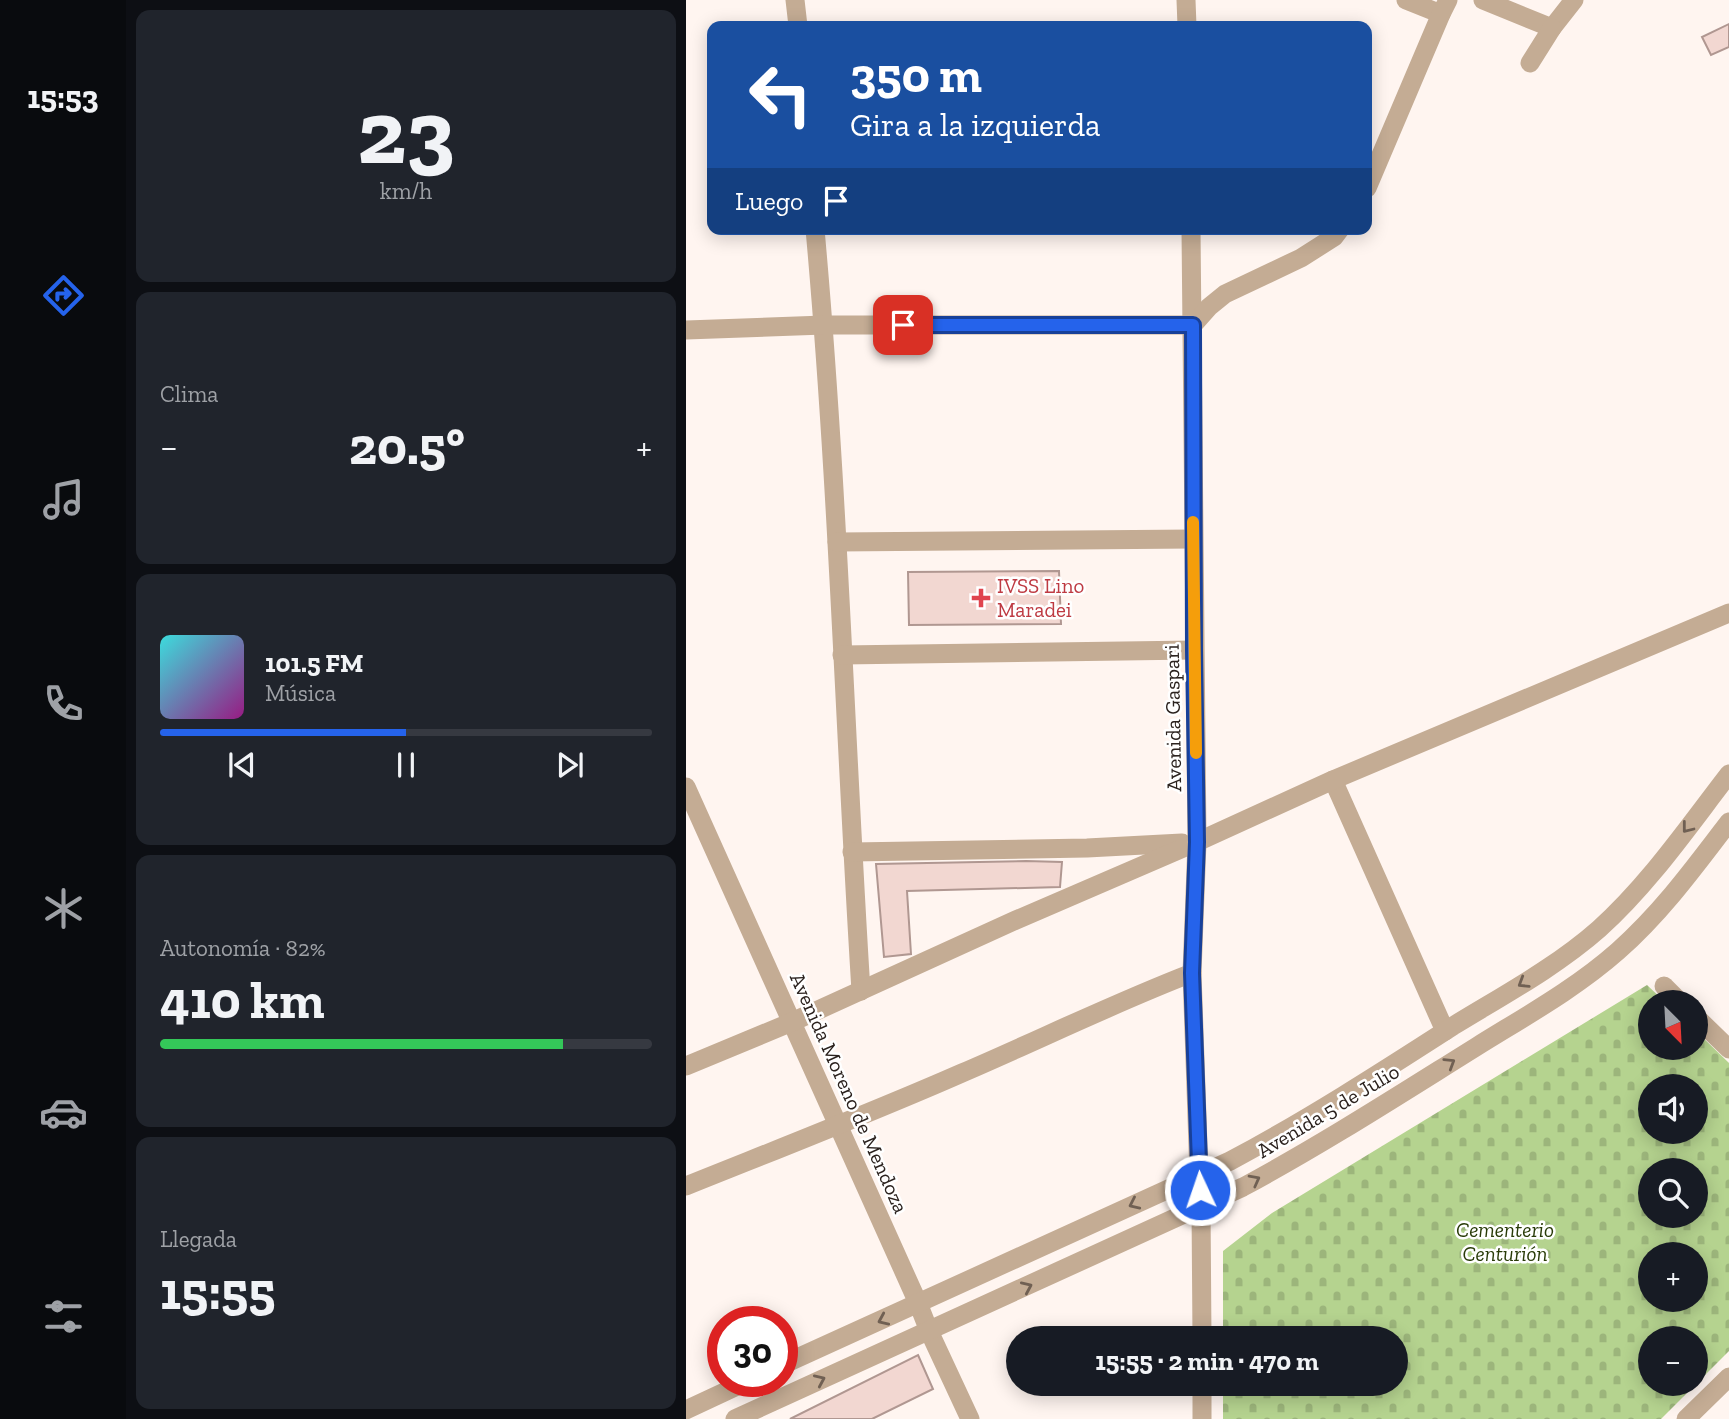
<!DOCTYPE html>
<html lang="es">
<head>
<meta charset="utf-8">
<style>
  :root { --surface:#171b24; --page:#20242c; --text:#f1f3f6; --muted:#9ea1a6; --line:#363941; --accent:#2563eb }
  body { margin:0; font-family:"Zilla Slab",serif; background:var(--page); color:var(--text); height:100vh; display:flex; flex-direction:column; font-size:26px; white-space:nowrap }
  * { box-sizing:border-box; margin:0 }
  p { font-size:23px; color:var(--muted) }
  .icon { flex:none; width:38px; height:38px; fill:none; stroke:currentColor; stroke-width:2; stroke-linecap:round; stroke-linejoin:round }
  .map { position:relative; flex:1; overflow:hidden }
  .side { display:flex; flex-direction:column; gap:10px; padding:10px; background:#0d0f14; width:560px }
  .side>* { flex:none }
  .banner { position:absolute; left:21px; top:21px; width:665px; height:214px; border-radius:14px; box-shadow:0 4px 18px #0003; background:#1a4fa0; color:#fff; overflow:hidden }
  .needle { width:46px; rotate:156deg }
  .buttons { position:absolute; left:952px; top:990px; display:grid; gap:14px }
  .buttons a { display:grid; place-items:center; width:70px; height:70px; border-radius:50%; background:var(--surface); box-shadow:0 4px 18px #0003; font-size:35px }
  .speed { position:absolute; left:21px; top:1306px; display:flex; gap:14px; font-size:35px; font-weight:700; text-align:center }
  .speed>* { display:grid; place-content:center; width:91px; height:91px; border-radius:50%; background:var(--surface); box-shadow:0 4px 18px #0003; line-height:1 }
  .speed .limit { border:10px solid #d22; background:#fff; color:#111 }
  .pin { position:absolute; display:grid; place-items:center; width:60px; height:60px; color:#fff; margin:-30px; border-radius:14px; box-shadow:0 4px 10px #0006 }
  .me { position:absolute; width:77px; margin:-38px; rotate:357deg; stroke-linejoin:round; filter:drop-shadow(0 0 5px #0008) }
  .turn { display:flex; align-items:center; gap:24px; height:147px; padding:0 28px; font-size:32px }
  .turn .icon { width:91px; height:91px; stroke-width:2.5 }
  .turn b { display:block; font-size:49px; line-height:60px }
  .then { display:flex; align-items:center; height:66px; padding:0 28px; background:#0003; gap:14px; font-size:26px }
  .big { font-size:52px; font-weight:700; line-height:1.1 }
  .side .tile { flex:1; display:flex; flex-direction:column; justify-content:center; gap:10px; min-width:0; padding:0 24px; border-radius:14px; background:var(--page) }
  .side .dial { align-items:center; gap:0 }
  .dial b { font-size:91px; line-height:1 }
  .song { display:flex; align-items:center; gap:21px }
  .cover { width:84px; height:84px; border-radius:10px; background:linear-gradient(135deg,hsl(180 70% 55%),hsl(310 70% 35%)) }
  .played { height:7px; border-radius:4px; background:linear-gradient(90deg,var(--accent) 50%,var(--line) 50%) }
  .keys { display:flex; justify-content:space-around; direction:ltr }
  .heat { display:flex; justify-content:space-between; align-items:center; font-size:38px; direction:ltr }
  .charge { height:10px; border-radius:5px; background:linear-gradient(90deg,#34c759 82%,var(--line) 0) }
  .trip { position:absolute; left:320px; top:1326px; width:402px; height:70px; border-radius:35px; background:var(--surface); box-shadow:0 4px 18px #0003; font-weight:700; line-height:70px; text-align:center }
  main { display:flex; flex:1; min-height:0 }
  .tab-bar { display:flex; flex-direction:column; width:126px; justify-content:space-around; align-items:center; background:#090b0e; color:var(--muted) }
  .tab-bar .icon { width:49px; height:49px }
  .tab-bar .current { color:var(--accent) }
  .tab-bar b { font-size:32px; color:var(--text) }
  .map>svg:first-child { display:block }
</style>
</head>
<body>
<main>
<nav class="tab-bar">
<b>15:53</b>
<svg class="icon current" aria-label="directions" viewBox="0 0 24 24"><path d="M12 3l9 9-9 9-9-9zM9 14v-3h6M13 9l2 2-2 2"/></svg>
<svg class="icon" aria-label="music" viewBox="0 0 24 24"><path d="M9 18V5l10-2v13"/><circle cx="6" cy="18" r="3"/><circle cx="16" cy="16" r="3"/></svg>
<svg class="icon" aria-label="phone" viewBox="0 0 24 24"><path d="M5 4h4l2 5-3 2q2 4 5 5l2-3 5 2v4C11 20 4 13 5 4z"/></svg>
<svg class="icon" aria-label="climate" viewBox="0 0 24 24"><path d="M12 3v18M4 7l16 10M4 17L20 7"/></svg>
<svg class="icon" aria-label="car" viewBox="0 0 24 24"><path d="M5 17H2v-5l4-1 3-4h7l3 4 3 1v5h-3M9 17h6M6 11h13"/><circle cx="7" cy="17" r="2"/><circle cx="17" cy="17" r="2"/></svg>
<svg class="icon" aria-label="filters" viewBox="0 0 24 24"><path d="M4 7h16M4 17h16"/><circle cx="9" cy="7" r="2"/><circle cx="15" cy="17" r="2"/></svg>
</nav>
<section class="side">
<div class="tile dial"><b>23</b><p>km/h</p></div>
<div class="tile"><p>Clima</p>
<div class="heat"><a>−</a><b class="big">20.5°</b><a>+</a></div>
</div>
<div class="tile">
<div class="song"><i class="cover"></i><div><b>101.5 FM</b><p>Música</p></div></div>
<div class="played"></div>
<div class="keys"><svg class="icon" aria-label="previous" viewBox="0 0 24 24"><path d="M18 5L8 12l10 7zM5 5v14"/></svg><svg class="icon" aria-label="pause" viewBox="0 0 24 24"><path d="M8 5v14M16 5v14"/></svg><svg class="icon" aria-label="next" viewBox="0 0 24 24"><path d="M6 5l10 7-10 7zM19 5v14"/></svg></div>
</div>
<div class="tile"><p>Autonomía · 82%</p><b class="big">410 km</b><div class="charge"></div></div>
<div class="tile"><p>Llegada</p><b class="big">15:55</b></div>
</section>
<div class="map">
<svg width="1043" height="1419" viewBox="0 0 1043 1419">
  <defs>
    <pattern id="cemetery-stones" width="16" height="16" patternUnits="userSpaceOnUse" patternTransform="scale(1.75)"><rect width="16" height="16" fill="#b5d38f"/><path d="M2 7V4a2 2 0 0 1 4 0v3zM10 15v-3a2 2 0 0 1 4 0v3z" fill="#9cb57b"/></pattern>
  </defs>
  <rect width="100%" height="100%" fill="#fff5f0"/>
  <path fill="url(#cemetery-stones)" fill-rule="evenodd" d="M961,985l19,18h-16v45h46v-17l33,32v288l-68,68h-438v-35h173v-45h-173v-88l49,-38zM964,1087h46v45h-46zM964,1171h46v45h-46zM964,1255h46v45h-46zM964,1339h46v45h-46z"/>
  <g fill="#f2d7d1" stroke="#b09791" stroke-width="2">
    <path d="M1043,24v23l-18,8 -9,-18z"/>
    <path d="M373,571l2,53 -152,1 -1,-53z"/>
    <path d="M340,861l36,1 -2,25 -153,4 4,63 -27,3 -8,-93z"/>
    <path d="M232,1355l15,34 -61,30h-82z"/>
  </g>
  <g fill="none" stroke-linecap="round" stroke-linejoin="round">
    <g stroke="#c4ac94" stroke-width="19">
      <path d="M109,0l3,26"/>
      <path d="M500,0l1,26"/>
      <path d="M720,0l35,14"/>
      <path d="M797,0l69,28 22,-28"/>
      <path d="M844,63l22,-35"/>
      <path d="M681,188l74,-174 7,-14"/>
      <path d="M129,229c23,254 30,508 46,762"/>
      <path d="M505,229l6,613 -5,131 7,202 2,31 1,133"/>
      <path d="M0,330l138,-5h369l16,-18 16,-13 76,-36 33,-21 6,-8"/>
      <path d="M151,542l356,-3"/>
      <path d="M156,655l352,-5"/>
      <path d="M647,780l112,251"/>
      <path d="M0,787l232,516 11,28 41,88"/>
      <path d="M166,852l235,-4 95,-5"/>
      <path d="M978,986l17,17"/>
      <path d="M1010,1017l33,32"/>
      <path d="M0,1066l106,-44 224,-102 181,-78 136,-62 396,-167"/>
      <path d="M0,1186c92,-37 185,-73 276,-113 77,-33 152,-70 230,-100"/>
      <path d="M96,1365l448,-204c77,-41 150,-88 223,-135 49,-30 103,-59 146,-97 50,-45 89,-102 130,-155"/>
      <path d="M516,1384v35"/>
      <path d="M0,1410l62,-29"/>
      <path d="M49,1419l508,-232c80,-43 156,-92 233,-140 48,-30 99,-58 142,-96 43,-38 76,-83 111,-129"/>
      <path d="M1000,1419l43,-42"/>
    </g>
  </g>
  <defs><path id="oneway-chevron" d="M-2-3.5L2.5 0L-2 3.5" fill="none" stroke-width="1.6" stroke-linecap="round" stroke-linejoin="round" transform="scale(1.75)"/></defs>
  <g stroke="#706053">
    <use href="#oneway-chevron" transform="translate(1001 828) rotate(128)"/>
    <use href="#oneway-chevron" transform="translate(837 983) rotate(148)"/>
    <use href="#oneway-chevron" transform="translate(764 1063) rotate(-32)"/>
    <use href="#oneway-chevron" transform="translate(569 1180) rotate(-28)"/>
    <use href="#oneway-chevron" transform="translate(448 1204) rotate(155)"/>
    <use href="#oneway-chevron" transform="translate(341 1287) rotate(-24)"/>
    <use href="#oneway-chevron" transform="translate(197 1320) rotate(156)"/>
    <use href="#oneway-chevron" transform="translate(134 1380) rotate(-24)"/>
  </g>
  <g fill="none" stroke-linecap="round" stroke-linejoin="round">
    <g stroke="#184099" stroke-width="18">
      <path id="route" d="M217,325h290l1,325 3,192 -5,131 8,217"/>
    </g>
    <use href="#route" stroke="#2563eb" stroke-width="12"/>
    <path stroke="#f59e0b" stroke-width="12" d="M507,522l3,231"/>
  </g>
  <path fill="#e0444e" stroke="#fff" stroke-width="2.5" d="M291.5 587.5h7v7h7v7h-7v7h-7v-7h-7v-7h7z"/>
  <g text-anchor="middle" stroke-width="5" stroke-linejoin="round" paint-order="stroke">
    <g font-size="21" fill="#be3a42" stroke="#fff" text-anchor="start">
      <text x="311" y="593">IVSS Lino<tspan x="311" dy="24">Maradei</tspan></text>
    </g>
    <g font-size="21" fill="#2b221e" stroke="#fff">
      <text transform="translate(487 718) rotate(-91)" y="7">Avenida Gaspari</text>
      <text transform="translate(163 1093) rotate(66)" y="7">Avenida Moreno de Mendoza</text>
      <text transform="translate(642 1111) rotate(-31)" y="7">Avenida 5 de Julio</text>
    </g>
    <g font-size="21" font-style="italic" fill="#293b08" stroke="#fff">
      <text x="819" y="1237">Cementerio<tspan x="819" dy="24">Centurión</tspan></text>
    </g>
  </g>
</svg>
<div class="buttons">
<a><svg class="needle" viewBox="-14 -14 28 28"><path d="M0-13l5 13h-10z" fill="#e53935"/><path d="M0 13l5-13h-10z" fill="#9ea1a6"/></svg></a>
<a><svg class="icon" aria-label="sound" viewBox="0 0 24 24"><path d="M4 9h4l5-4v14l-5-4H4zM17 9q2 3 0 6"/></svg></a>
<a><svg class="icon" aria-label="search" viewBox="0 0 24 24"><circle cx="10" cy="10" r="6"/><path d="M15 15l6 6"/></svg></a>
<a>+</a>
<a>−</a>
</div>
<div class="speed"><div class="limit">30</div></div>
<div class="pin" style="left:217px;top:325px;background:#d93025"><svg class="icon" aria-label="arrive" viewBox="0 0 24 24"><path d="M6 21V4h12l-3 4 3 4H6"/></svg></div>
<svg class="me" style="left:514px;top:1190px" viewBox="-20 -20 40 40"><circle r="17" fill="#2563eb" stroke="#fff" stroke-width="3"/><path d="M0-11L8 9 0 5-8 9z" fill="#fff"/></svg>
<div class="trip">15:55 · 2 min · 470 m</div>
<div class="banner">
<div class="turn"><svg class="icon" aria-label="left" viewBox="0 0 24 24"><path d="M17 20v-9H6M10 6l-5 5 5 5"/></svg><div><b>350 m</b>Gira a la izquierda</div></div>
<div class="then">Luego<svg class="icon" aria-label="arrive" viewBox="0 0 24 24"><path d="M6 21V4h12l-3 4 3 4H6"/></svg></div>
</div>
</div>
</main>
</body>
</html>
